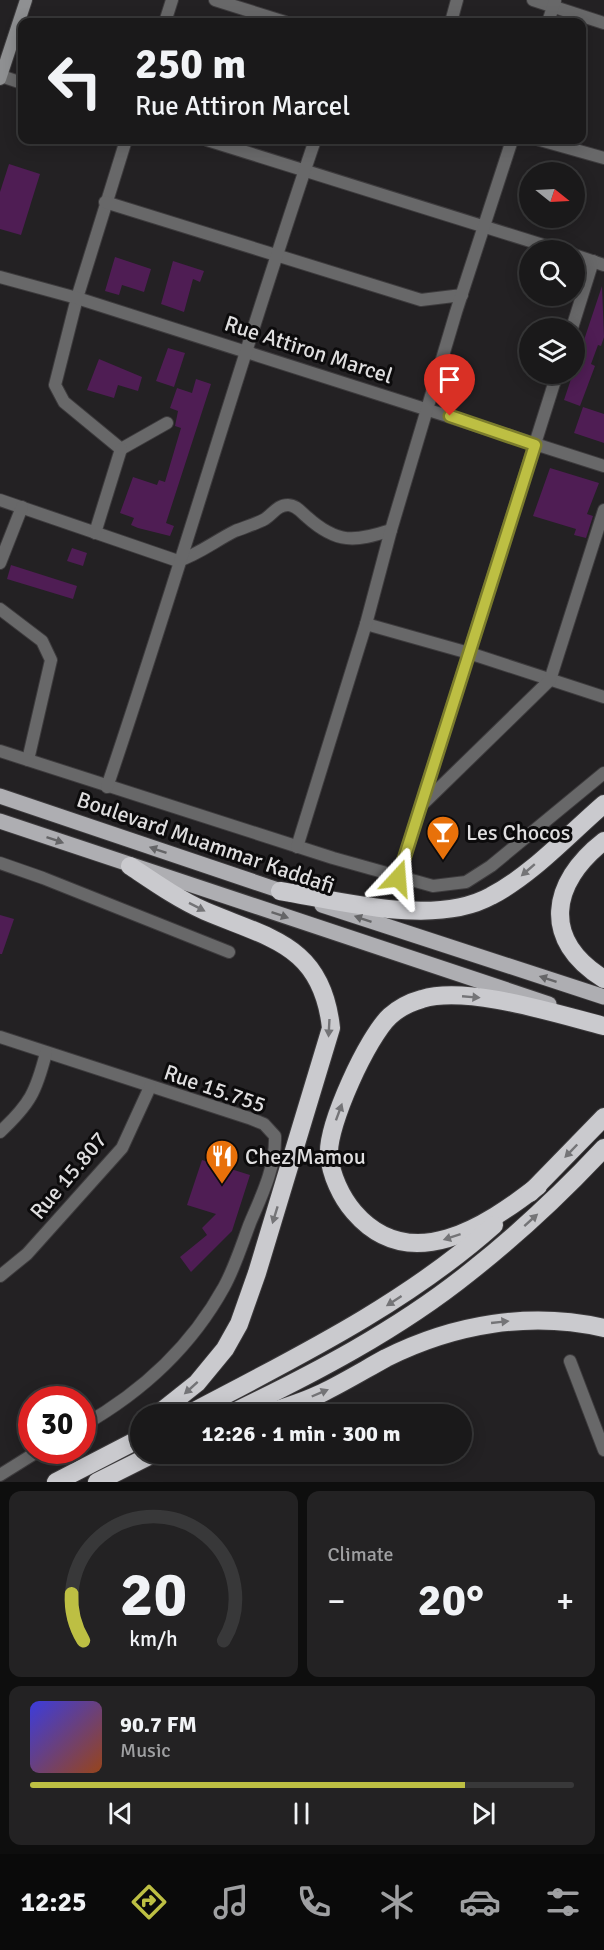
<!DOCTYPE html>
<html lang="en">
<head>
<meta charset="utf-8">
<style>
  :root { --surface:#1a191a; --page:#232223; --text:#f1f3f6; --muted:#9fa0a2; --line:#383839; --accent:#bdbf43 }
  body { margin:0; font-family:Signika,sans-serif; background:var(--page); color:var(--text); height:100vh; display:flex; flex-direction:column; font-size:22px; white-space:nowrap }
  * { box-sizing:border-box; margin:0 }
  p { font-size:20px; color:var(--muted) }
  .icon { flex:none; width:33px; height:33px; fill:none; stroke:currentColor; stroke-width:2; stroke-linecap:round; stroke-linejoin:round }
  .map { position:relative; height:1482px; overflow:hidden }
  .sheet { display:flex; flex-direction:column; gap:9px; padding:9px; background:#0e0e0e; flex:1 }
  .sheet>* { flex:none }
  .banner { position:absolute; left:18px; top:18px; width:568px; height:126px; border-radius:12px; box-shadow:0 3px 15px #0003,0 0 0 2px var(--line); background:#1a191a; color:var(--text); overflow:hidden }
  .needle { width:39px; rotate:108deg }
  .buttons { position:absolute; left:519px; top:162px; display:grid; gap:12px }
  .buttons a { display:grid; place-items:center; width:66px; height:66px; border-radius:50%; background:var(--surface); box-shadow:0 3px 15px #0003,0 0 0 2px var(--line); font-size:30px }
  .speed { position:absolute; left:18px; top:1386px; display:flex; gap:12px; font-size:30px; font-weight:700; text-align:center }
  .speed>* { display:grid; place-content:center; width:78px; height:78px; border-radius:50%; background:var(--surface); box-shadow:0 3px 15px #0003,0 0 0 2px var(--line); line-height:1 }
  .speed .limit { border:9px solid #d22; background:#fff; color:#111 }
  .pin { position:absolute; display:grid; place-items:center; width:51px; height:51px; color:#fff; margin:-62px -26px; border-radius:50% 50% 50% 0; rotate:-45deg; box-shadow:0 0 6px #0007 }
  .pin .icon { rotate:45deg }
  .me { position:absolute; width:66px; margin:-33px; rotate:19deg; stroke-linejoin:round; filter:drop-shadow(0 0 4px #0008) }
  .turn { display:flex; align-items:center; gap:21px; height:126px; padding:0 18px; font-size:27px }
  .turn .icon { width:78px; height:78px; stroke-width:2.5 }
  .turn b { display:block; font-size:42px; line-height:51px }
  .big { font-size:45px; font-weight:800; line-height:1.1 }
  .sheet .card { flex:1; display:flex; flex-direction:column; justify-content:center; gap:9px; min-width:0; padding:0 21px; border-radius:12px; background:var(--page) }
  .sheet .dial { align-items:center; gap:0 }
  .dial svg { height:156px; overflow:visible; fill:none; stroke:var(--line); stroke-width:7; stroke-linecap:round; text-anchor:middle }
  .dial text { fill:var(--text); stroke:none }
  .song { display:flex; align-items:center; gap:18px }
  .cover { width:72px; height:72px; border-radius:9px; background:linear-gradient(135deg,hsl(240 70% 55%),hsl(20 70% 35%)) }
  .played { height:6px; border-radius:3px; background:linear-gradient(90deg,var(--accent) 80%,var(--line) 80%) }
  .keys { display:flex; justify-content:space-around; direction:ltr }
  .heat { display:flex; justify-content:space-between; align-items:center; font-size:33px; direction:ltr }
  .sheet .tiles { flex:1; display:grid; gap:9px; grid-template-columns:1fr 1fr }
  .card:last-child { grid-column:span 2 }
  .trip { position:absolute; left:130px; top:1404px; width:342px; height:60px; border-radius:30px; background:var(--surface); box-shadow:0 3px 15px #0003,0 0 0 2px var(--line); font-weight:800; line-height:60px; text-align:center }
  .tab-bar { display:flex; height:96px; justify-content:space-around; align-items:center; background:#0a0a0a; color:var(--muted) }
  .tab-bar .icon { width:42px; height:42px }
  .tab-bar .active { color:var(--accent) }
  .tab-bar b { font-size:27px; color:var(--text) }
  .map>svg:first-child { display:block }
</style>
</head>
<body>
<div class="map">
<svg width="604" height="1482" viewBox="0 0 604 1482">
  <rect width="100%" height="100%" fill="#232123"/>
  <g fill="#4f1d54">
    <path d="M9,164l31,10 -19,61 -21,-6v-37z"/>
    <path d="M115,257l36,12 -7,23 -22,-7 -3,10 -14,-4z"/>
    <path d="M173,261l31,10 -4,11 -7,-3 -9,33 -23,-8z"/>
    <path d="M602,286l2,51 -3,9 -3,-1 -7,19 4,2 -15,40 -16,-6z"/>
    <path d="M168,348l17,5 -11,34 -18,-6z"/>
    <path d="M99,359l43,18 -4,14 -20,-6 -4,13 -27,-8z"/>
    <path d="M196,379l15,5 -45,139 8,3 -4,10 -32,-8 -7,-3 3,-7 -14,-5 13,-36 24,8 2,-5 6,2 16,-54 -6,-2 3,-15 -8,-3 7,-20 15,5z"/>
    <path d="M583,407l21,7v29l-30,-10z"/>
    <path d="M550,468l49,15 -12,31 6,2 -7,22 -12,-3 2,-6 -43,-13z"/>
    <path d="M72,548l15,5 -4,13 -16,-5z"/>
    <path d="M11,565l66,21 -4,13 -66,-20z"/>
    <path d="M0,915l14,4 -12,35h-2z"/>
    <path d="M202,1160l48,15 -18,56 -41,41 -11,-15 27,-22 -5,-7 14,-14 -29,-9z"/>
  </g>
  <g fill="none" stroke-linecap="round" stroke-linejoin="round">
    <g stroke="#3d3b3d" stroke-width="14">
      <g id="street">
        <path d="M215,0l70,22"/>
        <path d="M533,0l71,23"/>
        <path d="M165,22l7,-22"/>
        <path d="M451,22l6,-22"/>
        <path d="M548,22l7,-21"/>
        <path d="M1,76l21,7"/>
        <path d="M126,140l-49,158 -22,87 9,17 57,47 46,-26"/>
        <path d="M207,140l352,110"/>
        <path d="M540,140l64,18"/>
        <path d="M105,202l316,98 41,-5"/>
        <path d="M574,255l30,10"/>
        <path d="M0,277l77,21 527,168"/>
        <path d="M572,328l21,-67"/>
        <path d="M0,500l178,61c21,-7 37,-20 57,-30 10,-4 21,-7 30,-12 8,-5 12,-14 23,-14 8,0 13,7 19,12 30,27 48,25 84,13"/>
        <path d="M95,533l26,-84"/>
        <path d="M0,563l22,-56"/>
        <path d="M0,609l42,32 9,19 -23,100"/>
        <path d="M366,624l103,29 135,44"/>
        <path d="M0,751l333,107 100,28 33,-4 25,-16 113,-93"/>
        <path d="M107,787c73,-215 135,-433 208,-647"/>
        <path d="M425,802l125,-122 54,-170"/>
        <path d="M297,847l69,-223 25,-94 65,-218 56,-172"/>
        <path d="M0,863l43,15 186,74"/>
        <path d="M398,878l159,-504"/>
        <path d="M0,1037l249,81 15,6 11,12c1,30 -13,59 -25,87 -8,21 -15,44 -26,64 -33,60 -82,105 -142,139"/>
        <path d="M0,1132c30,-28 36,-40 46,-79"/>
        <path d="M0,1276l27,-22 95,-106 28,-61"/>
        <path d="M570,1361l34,89"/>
        <path d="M0,1475l40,-25"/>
      </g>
    </g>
    <g stroke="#3d3b3d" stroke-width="14">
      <path id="secondary" d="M0,79l26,-79"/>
    </g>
    <g stroke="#3d3b3d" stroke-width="17">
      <g id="primary">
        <path d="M0,796l290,98"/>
        <path d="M0,821l549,183"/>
        <path d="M322,905l282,92"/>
      </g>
    </g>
    <g stroke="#3d3b3d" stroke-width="20">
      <g id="highway">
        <path d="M604,841c-54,42 -63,99 0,138"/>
        <path d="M130,866c24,16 48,33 75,45 66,28 117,34 126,117l-74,245 -18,51 -14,25 -28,34 -39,31"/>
        <path d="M280,891c61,10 155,36 211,5 42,-22 77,-61 113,-92"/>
        <path d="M538,1186c-52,40 -128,91 -184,26 -13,-15 -23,-37 -25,-57 -2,-30 39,-119 61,-139 9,-8 21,-14 32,-17 45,-14 135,15 182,27"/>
        <path d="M530,1193l74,-76"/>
        <path d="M189,1414c106,-56 215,-109 305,-189"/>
        <path d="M230,1414c83,-40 168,-84 240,-142 48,-38 92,-79 134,-124"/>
        <path d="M266,1414c19,-7 41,-13 60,-23 20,-10 40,-22 60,-33 68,-34 144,-47 218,-30"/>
        <path d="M56,1482l85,-44"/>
        <path d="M97,1482l56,-28"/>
      </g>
    </g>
    <use href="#street" stroke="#686869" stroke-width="12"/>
    <use href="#secondary" stroke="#8f9092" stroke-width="12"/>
    <use href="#primary" stroke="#aeaeb2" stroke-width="15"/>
    <use href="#highway" stroke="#cacace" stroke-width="18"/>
  </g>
  <defs><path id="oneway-solid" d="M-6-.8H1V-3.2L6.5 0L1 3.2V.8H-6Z" transform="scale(1.5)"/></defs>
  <g fill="#656567">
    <use href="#oneway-solid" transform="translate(55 840) rotate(19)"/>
    <use href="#oneway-solid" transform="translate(158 850) rotate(-161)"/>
    <use href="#oneway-solid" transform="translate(280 915) rotate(19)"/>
    <use href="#oneway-solid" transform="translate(363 919) rotate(-161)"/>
    <use href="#oneway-solid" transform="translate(548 979) rotate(-162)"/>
  </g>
  <g fill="#747477">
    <use href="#oneway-solid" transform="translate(528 870) rotate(139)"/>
    <use href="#oneway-solid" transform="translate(197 907) rotate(27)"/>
    <use href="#oneway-solid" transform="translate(471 997) rotate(5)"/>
    <use href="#oneway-solid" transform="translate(329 1028) rotate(93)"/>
    <use href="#oneway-solid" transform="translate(339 1112) rotate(-70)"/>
    <use href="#oneway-solid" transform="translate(571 1151) rotate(134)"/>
    <use href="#oneway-solid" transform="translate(275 1215) rotate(107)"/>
    <use href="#oneway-solid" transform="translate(531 1220) rotate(-42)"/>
    <use href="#oneway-solid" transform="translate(452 1237) rotate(162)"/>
    <use href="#oneway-solid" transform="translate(394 1301) rotate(147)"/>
    <use href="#oneway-solid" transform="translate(500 1322) rotate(-6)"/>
    <use href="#oneway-solid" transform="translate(191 1388) rotate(138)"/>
    <use href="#oneway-solid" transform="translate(320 1393) rotate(-23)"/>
  </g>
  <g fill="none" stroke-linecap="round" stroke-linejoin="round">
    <g stroke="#7b7c2c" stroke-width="15">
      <path id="route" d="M398,878l137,-433 -85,-29"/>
    </g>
    <use href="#route" stroke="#bdbf43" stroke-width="10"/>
  </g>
  <defs>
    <g id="bar-pin" transform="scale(1.725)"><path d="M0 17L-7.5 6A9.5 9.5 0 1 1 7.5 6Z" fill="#e8710a" stroke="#0c0b0c"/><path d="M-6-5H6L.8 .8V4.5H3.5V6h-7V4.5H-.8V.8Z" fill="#fff"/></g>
    <g id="restaurant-pin" transform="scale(1.725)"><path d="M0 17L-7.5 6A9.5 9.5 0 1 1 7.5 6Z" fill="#e8710a" stroke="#0c0b0c"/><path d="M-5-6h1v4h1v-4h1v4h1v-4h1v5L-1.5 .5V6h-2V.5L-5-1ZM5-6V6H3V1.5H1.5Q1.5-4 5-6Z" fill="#fff"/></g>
  </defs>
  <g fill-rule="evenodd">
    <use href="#bar-pin" x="443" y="832"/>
    <use href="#restaurant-pin" x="222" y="1156"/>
  </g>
  <g text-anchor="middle" stroke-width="6" stroke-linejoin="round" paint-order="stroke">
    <g font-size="22" fill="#dfdedf" stroke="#0c0b0c">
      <text transform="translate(309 349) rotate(18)" y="8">Rue Attiron Marcel</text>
      <text transform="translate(206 842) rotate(19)" y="8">Boulevard Muammar Kaddafi</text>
      <text transform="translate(215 1088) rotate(19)" y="8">Rue 15.755</text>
      <text transform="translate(68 1175) rotate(-50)" y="8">Rue 15.807</text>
    </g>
    <g font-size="22" fill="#dfdedf" stroke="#0c0b0c" text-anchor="start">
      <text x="466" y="840">Les Chocos</text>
      <text x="245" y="1164">Chez Mamou</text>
    </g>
  </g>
</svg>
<div class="buttons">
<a><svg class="needle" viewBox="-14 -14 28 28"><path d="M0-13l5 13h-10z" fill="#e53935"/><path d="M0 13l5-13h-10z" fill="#9fa0a2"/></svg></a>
<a><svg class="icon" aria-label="search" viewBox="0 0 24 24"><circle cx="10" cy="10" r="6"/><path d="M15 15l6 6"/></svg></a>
<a><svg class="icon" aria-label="layers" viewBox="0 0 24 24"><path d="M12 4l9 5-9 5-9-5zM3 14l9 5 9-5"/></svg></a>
</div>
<div class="speed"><div class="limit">30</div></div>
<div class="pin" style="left:450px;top:416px;background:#d93025"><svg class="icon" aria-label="arrive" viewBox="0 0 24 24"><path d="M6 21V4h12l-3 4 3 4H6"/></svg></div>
<svg class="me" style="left:398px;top:878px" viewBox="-20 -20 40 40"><path d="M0-17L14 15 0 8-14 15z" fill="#bdbf43" stroke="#fff" stroke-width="4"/></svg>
<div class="trip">12:26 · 1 min · 300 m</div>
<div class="banner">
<div class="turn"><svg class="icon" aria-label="left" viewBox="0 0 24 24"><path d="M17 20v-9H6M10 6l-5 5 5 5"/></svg><div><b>250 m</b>Rue Attiron Marcel</div></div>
</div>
</div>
<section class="sheet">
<div class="tiles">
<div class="card dial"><svg viewBox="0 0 100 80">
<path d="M14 69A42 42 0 1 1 86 69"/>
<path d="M14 69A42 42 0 0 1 8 45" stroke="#bdbf43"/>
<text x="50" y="56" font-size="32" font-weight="700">20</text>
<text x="50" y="72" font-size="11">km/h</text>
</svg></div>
<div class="card"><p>Climate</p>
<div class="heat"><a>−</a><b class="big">20°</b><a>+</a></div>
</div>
<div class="card">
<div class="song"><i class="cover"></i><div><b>90.7 FM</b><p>Music</p></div></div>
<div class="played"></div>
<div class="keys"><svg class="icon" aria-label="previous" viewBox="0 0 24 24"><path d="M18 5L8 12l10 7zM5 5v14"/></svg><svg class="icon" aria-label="pause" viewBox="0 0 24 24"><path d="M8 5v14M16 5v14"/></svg><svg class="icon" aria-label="next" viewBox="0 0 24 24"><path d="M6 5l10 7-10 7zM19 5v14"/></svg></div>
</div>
</div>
</section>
<nav class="tab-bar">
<b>12:25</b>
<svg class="icon active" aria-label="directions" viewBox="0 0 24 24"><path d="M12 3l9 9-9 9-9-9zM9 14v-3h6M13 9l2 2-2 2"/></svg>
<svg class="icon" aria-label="music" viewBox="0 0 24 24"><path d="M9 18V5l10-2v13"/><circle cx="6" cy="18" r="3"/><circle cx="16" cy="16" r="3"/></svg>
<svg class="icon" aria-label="phone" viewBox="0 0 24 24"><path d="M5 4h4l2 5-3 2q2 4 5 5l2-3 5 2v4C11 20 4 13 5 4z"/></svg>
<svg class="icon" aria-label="climate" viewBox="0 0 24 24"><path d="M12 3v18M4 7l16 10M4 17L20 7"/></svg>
<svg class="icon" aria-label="car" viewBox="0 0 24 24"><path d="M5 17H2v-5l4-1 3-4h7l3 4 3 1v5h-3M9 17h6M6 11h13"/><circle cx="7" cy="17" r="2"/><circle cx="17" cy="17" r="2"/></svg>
<svg class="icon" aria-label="filters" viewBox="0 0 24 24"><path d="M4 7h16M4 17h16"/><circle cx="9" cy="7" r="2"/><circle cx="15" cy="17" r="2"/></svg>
</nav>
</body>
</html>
